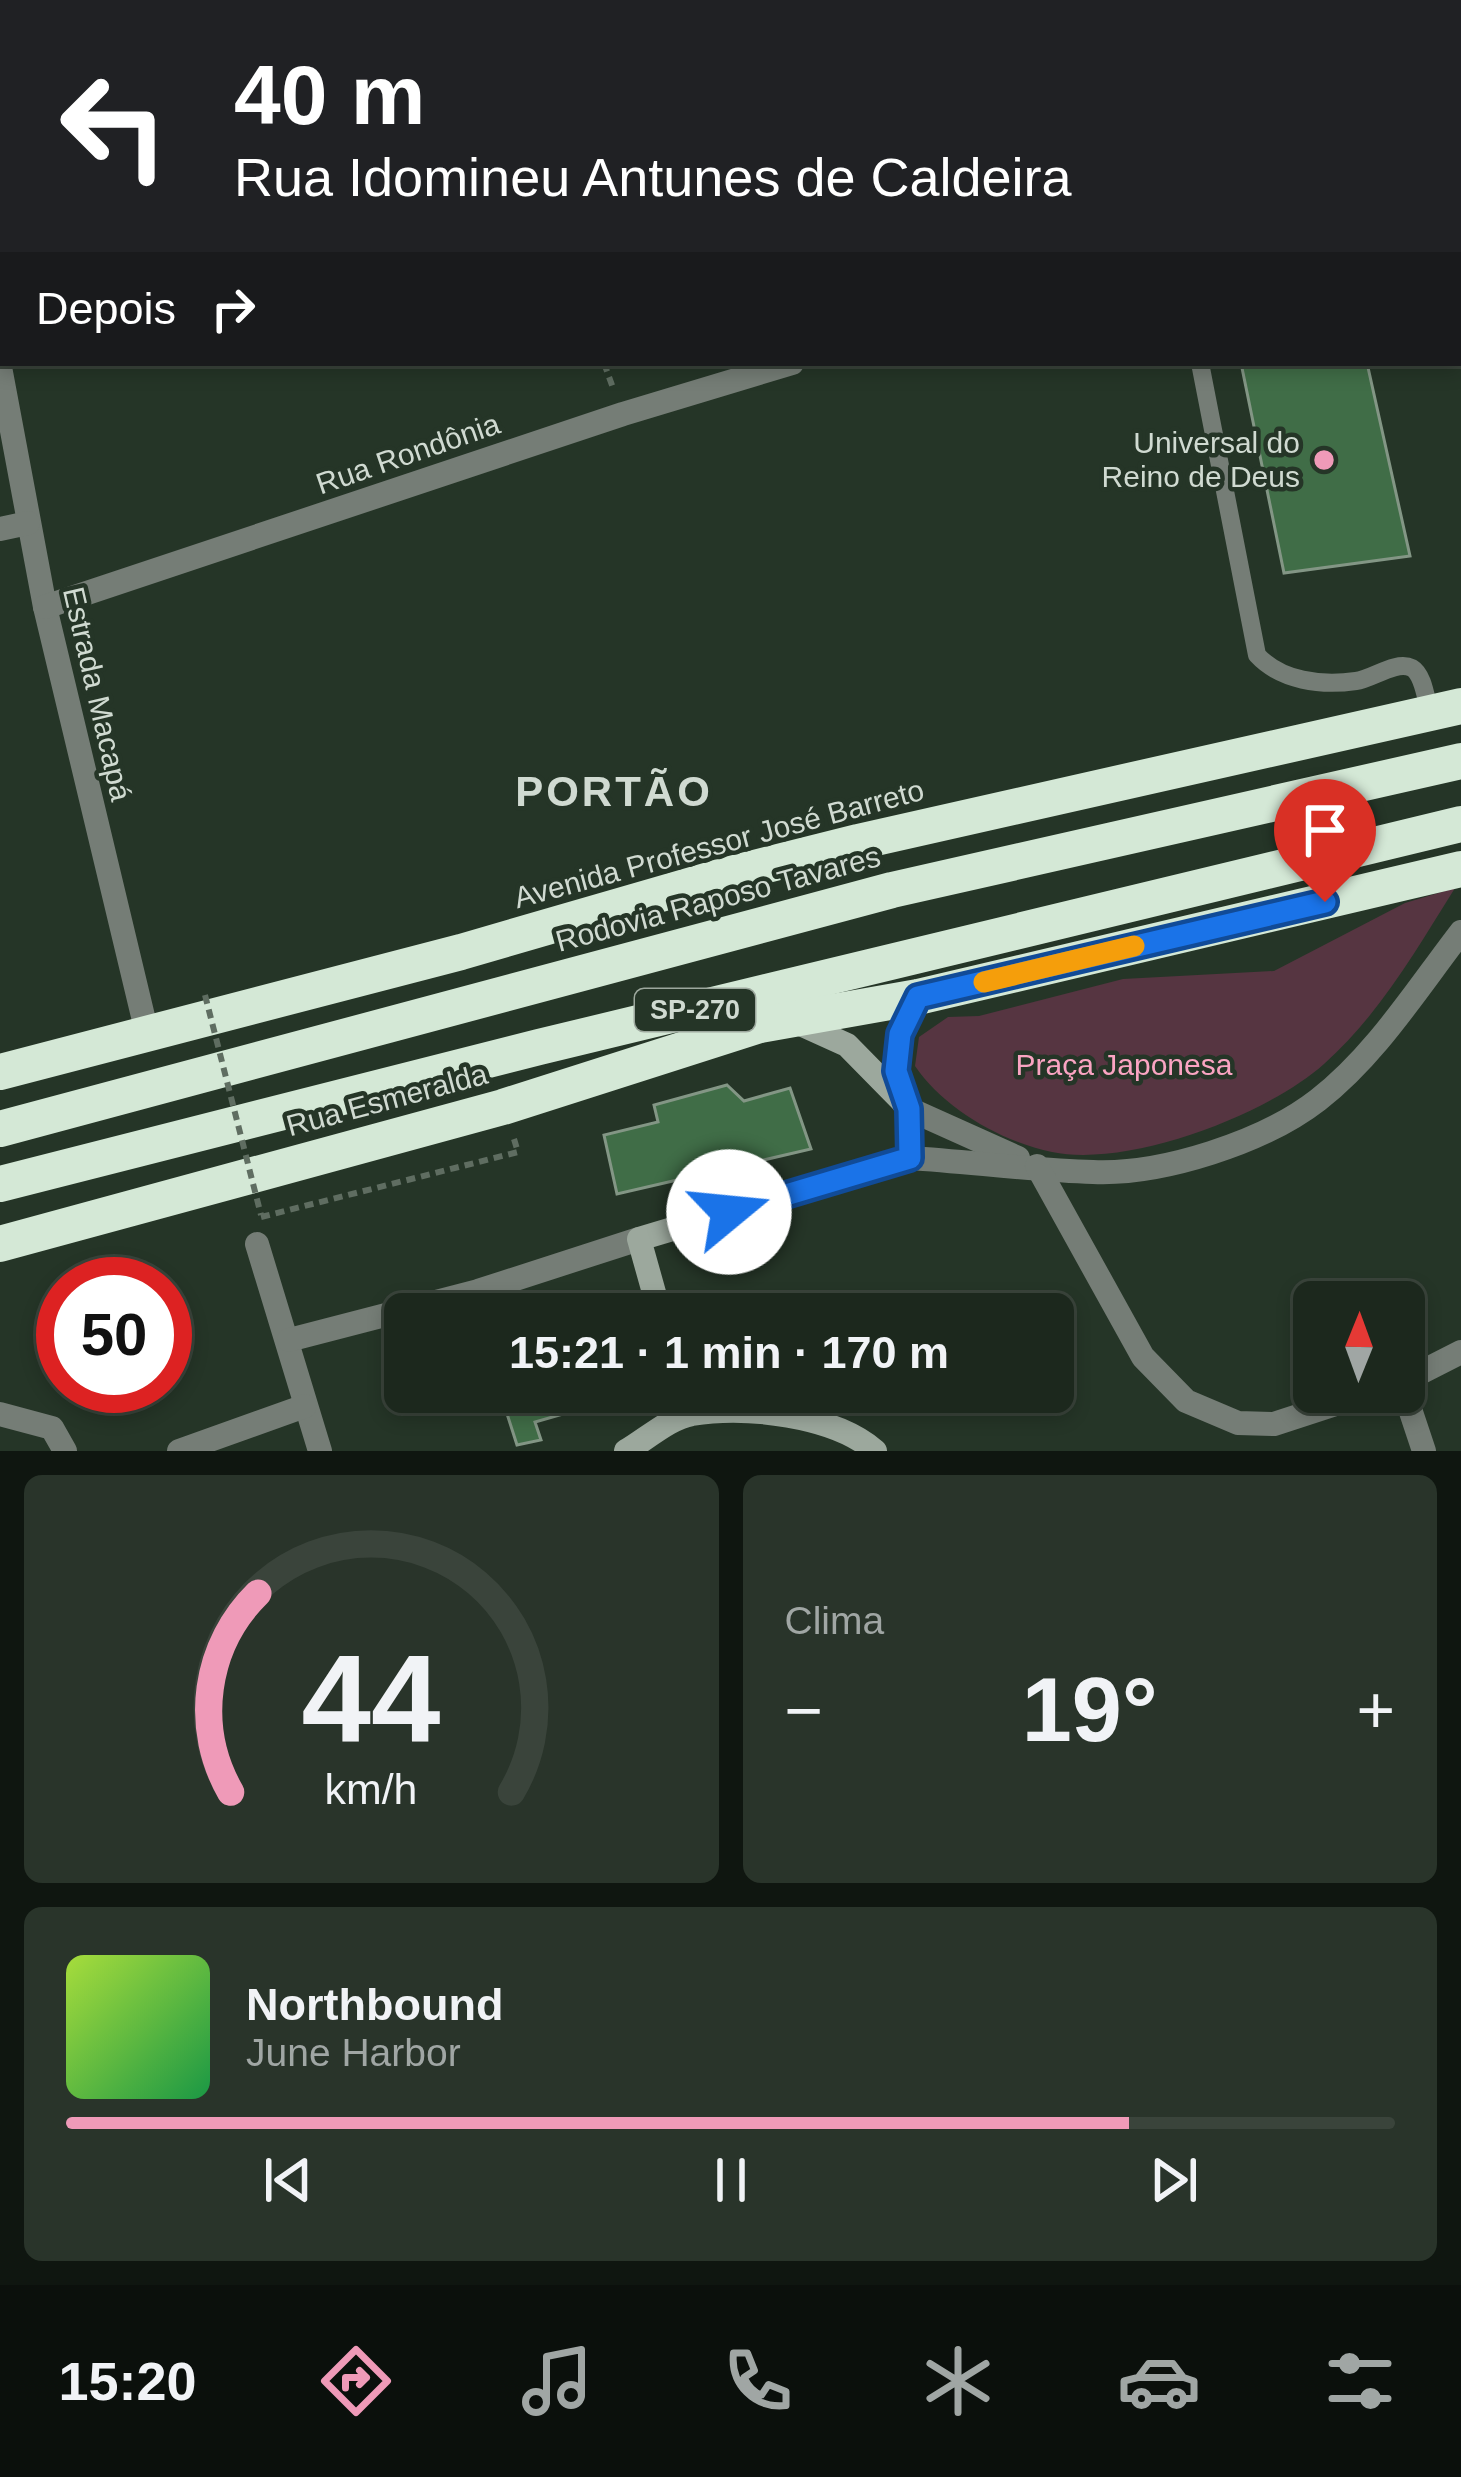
<!DOCTYPE html>
<html lang="pt">
<head>
<meta charset="utf-8">
<style>
  :root { --surface:#1c281d; --page:#29342a; --text:#f1f3f6; --muted:#a0a6a4; --line:#3a443b; --accent:#ef9ab8 }
  body { margin:0; font-family:Helvetica,sans-serif; background:var(--page); color:var(--text); height:100vh; display:flex; flex-direction:column; font-size:45px; white-space:nowrap }
  * { box-sizing:border-box; margin:0 }
  p { font-size:39px; color:var(--muted) }
  .icon { flex:none; width:66px; height:66px; fill:none; stroke:currentColor; stroke-width:2; stroke-linecap:round; stroke-linejoin:round }
  .map { position:relative; height:1451px; overflow:hidden }
  .details { display:flex; flex-direction:column; gap:24px; padding:24px; background:#0f1610; flex:1 }
  .details>* { flex:none }
  .top-card { position:absolute; left:0px; top:0px; width:1461px; height:366px; box-shadow:0 6px 18px #0003,0 0 0 3px var(--line); background:#202124; color:#fff; overflow:hidden }
  .needle { width:78px; rotate:1deg }
  .controls { position:absolute; left:1293px; top:1281px; display:grid; gap:24px }
  .controls a { display:grid; place-items:center; width:132px; height:132px; border-radius:18px; background:var(--surface); box-shadow:0 6px 18px #0003,0 0 0 3px var(--line); font-size:60px }
  .speed { position:absolute; left:36px; top:1257px; display:flex; gap:24px; font-size:60px; font-weight:700; text-align:center }
  .speed>* { display:grid; place-content:center; width:156px; height:156px; border-radius:50%; background:var(--surface); box-shadow:0 6px 18px #0003,0 0 0 3px var(--line); line-height:1 }
  .speed .limit { border:18px solid #d22; background:#fff; color:#111 }
  .pin { position:absolute; display:grid; place-items:center; width:102px; height:102px; color:#fff; margin:-123px -51px; border-radius:50% 50% 50% 0; rotate:-45deg; box-shadow:0 0 12px #0007 }
  .pin .icon { rotate:45deg }
  .me { position:absolute; width:132px; margin:-66px; rotate:73deg; stroke-linejoin:round; filter:drop-shadow(0 0 9px #0008) }
  .turn { display:flex; align-items:center; gap:42px; height:252px; padding:0 36px; font-size:54px }
  .turn .icon { width:156px; height:156px; stroke-width:2.5 }
  .turn b { display:block; font-size:84px; line-height:102px }
  .then { display:flex; align-items:center; height:114px; padding:0 36px; background:#0003; gap:24px; font-size:45px }
  .big { font-size:90px; font-weight:800; line-height:1.1 }
  .details .card { flex:1; display:flex; flex-direction:column; justify-content:center; gap:18px; min-width:0; padding:0 42px; border-radius:18px; background:var(--page) }
  .details .dial { align-items:center; gap:0 }
  .dial svg { height:312px; overflow:visible; fill:none; stroke:var(--line); stroke-width:7; stroke-linecap:round; text-anchor:middle }
  .dial text { fill:var(--text); stroke:none }
  .song { display:flex; align-items:center; gap:36px }
  .cover { width:144px; height:144px; border-radius:18px; background:linear-gradient(135deg,hsl(80 70% 55%),hsl(140 70% 35%)) }
  .played { height:12px; border-radius:6px; background:linear-gradient(90deg,var(--accent) 80%,var(--line) 80%) }
  .keys { display:flex; justify-content:space-around; direction:ltr }
  .heat { display:flex; justify-content:space-between; align-items:center; font-size:66px; direction:ltr }
  .details .tiles { flex:1; display:grid; gap:24px; grid-template-columns:1fr 1fr }
  .card:last-child { grid-column:span 2 }
  .trip { position:absolute; left:384px; top:1293px; width:690px; height:120px; border-radius:18px; background:var(--surface); box-shadow:0 6px 18px #0003,0 0 0 3px var(--line); font-weight:800; line-height:120px; text-align:center }
  .tab-bar { display:flex; height:192px; justify-content:space-around; align-items:center; background:#0b100c; color:var(--muted) }
  .tab-bar .icon { width:84px; height:84px }
  .tab-bar .active { color:var(--accent) }
  .tab-bar b { font-size:54px; color:var(--text) }
  .map>svg:first-child { display:block }
</style>
</head>
<body>
<div class="map">
<svg width="1461" height="1451" viewBox="0 0 1461 1451">
  <rect width="100%" height="100%" fill="#253527"/>
  <g fill="#563541">
    <path d="M0,0h209l-206,3 -3,72z"/>
    <path d="M1455,888c-39,62 -75,126 -131,176 -57,51 -195,104 -272,88 -50,-10 -109,-44 -137,-86l4,-29 29,-20 31,-1 144,-37 151,-8 131,-68z"/>
  </g>
  <g fill="#406d47" stroke="#839685" stroke-width="3">
    <path d="M1241,363h126l43,193 -126,17z"/>
    <path d="M727,1085l17,16 46,-13 21,61 -194,45 -13,-59 54,-13 -4,-17z"/>
    <path d="M500,1392h102l3,10 -70,20 6,18 -24,5z"/>
  </g>
  <g fill="none" stroke-linecap="round" stroke-linejoin="round">
    <g stroke="#5f6d61" stroke-width="6" stroke-dasharray="9 6" stroke-linecap="butt">
      <path d="M475,0l1,3"/>
      <path d="M604,363l9,25"/>
      <path d="M261,1217l257,-65 -4,-13"/>
    </g>
    <g stroke="#757d76" stroke-width="18">
      <path d="M1458,232l3,-1"/>
      <path d="M1200,363l57,292c24,26 64,31 99,26 16,-2 40,-21 56,-13 12,7 14,33 18,45"/>
    </g>
    <g stroke="#757d76" stroke-width="24">
      <path d="M958,0l1,3"/>
      <path d="M365,3l9,-3"/>
      <path d="M1039,3l10,-3"/>
      <path d="M0,120l3,-1"/>
      <path d="M1458,168l3,-1"/>
      <path d="M0,320l3,-1"/>
      <path d="M0,367l45,240 102,426"/>
      <path d="M0,529l28,-6"/>
      <path d="M45,607l578,-193 169,-51"/>
      <path d="M909,1109l109,49"/>
      <path d="M910,1158c61,4 123,12 183,14 69,3 171,-30 225,-72 57,-44 99,-111 143,-168"/>
      <path d="M1037,1166l106,191 43,44 52,22 36,1 98,-32"/>
      <path d="M257,1244l63,207"/>
      <path d="M289,1340l189,-49 161,-52"/>
      <path d="M1404,1381l57,-29"/>
      <path d="M1404,1391l20,60"/>
      <path d="M0,1414l52,14 13,23"/>
      <path d="M179,1451l126,-45"/>
    </g>
    <g stroke="#9ca89d" stroke-width="24">
      <path d="M794,1021l53,24 57,58"/>
      <path d="M660,1314l-21,-75 271,-81 -1,-49 -13,-38 4,-37 18,-37"/>
      <path d="M626,1451c19,-11 45,-34 66,-37 53,-9 142,1 183,37"/>
    </g>
    <g stroke="#d4e8d6" stroke-width="36">
      <path d="M0,1072l461,-120 262,-76 135,-34 603,-136"/>
      <path d="M0,1129l892,-239 569,-129"/>
      <path d="M0,1184l539,-137 922,-223"/>
      <path d="M0,1244l503,-137 257,-82 158,-28 543,-128"/>
    </g>
    <path stroke="#5f6d61" stroke-width="6" stroke-dasharray="9 6" stroke-linecap="butt" d="M205,995l56,220"/>
  </g>
  <g fill="none" stroke-linecap="round" stroke-linejoin="round">
    <g stroke="#114b97" stroke-width="30">
      <path id="route" d="M729,1212l181,-54 -1,-49 -13,-38 4,-37 18,-37 407,-95"/>
    </g>
    <use href="#route" stroke="#1a73e8" stroke-width="21"/>
    <path stroke="#f59e0b" stroke-width="21" d="M984,982l150,-36"/>
  </g>
  <circle fill="#ef9ab8" stroke="#253527" stroke-width="4.5" cx="1324" cy="460" r="12"/>
  <g text-anchor="middle" stroke-width="9" stroke-linejoin="round" paint-order="stroke">
    <rect fill="#253527" stroke="#9da89e" stroke-width="3" x="635" y="989" width="120" height="42" rx="9"/>
    <g font-size="27" font-weight="bold" fill="#d0dad1">
      <text x="695" y="1019">SP-270</text>
    </g>
    <g font-size="30" fill="#d0dad1" stroke="#253527" text-anchor="end">
      <text x="1300" y="453">Universal do<tspan x="1300" dy="34">Reino de Deus</tspan></text>
    </g>
    <g font-size="30" fill="#d0dad1" stroke="#253527">
      <text transform="translate(408 454) rotate(-19)" y="10">Rua Rondônia</text>
      <text transform="translate(97 694) rotate(77)" y="10">Estrada Macapá</text>
      <text transform="translate(719 844) rotate(-15)" y="10">Avenida Professor José Barreto</text>
      <text transform="translate(718 899) rotate(-15)" y="10">Rodovia Raposo Tavares</text>
      <text transform="translate(387 1100) rotate(-15)" y="10">Rua Esmeralda</text>
    </g>
    <g font-size="30" fill="#faa4c2" stroke="#253527">
      <text x="1124" y="1075">Praça Japonesa</text>
    </g>
    <g font-size="42" font-weight="bold" letter-spacing="3" fill="#d0dad1" stroke="#253527">
      <text x="614" y="806">PORTÃO</text>
    </g>
  </g>
</svg>
<div class="controls">
<a><svg class="needle" viewBox="-14 -14 28 28"><path d="M0-13l5 13h-10z" fill="#e53935"/><path d="M0 13l5-13h-10z" fill="#a0a6a4"/></svg></a>
</div>
<div class="speed"><div class="limit">50</div></div>
<div class="pin" style="left:1325px;top:902px;background:#d93025"><svg class="icon" aria-label="arrive" viewBox="0 0 24 24"><path d="M6 21V4h12l-3 4 3 4H6"/></svg></div>
<svg class="me" style="left:729px;top:1212px" viewBox="-20 -20 40 40"><circle r="19" fill="#fff"/><path d="M0-13L10 11 0 6-10 11z" fill="#1a73e8"/></svg>
<div class="trip">15:21 · 1 min · 170 m</div>
<div class="top-card">
<div class="turn"><svg class="icon" aria-label="left" viewBox="0 0 24 24"><path d="M17 20v-9H6M10 6l-5 5 5 5"/></svg><div><b>40 m</b>Rua Idomineu Antunes de Caldeira</div></div>
<div class="then">Depois<svg class="icon" aria-label="right" viewBox="0 0 24 24"><path d="M7 20v-9h11M14 6l5 5-5 5"/></svg></div>
</div>
</div>
<section class="details">
<div class="tiles">
<div class="card dial"><svg viewBox="0 0 100 80">
<path d="M14 69A42 42 0 1 1 86 69"/>
<path d="M14 69A42 42 0 0 1 21 18" stroke="#ef9ab8"/>
<text x="50" y="56" font-size="32" font-weight="700">44</text>
<text x="50" y="72" font-size="11">km/h</text>
</svg></div>
<div class="card"><p>Clima</p>
<div class="heat"><a>−</a><b class="big">19°</b><a>+</a></div>
</div>
<div class="card">
<div class="song"><i class="cover"></i><div><b>Northbound</b><p>June Harbor</p></div></div>
<div class="played"></div>
<div class="keys"><svg class="icon" aria-label="previous" viewBox="0 0 24 24"><path d="M18 5L8 12l10 7zM5 5v14"/></svg><svg class="icon" aria-label="pause" viewBox="0 0 24 24"><path d="M8 5v14M16 5v14"/></svg><svg class="icon" aria-label="next" viewBox="0 0 24 24"><path d="M6 5l10 7-10 7zM19 5v14"/></svg></div>
</div>
</div>
</section>
<nav class="tab-bar">
<b>15:20</b>
<svg class="icon active" aria-label="directions" viewBox="0 0 24 24"><path d="M12 3l9 9-9 9-9-9zM9 14v-3h6M13 9l2 2-2 2"/></svg>
<svg class="icon" aria-label="music" viewBox="0 0 24 24"><path d="M9 18V5l10-2v13"/><circle cx="6" cy="18" r="3"/><circle cx="16" cy="16" r="3"/></svg>
<svg class="icon" aria-label="phone" viewBox="0 0 24 24"><path d="M5 4h4l2 5-3 2q2 4 5 5l2-3 5 2v4C11 20 4 13 5 4z"/></svg>
<svg class="icon" aria-label="climate" viewBox="0 0 24 24"><path d="M12 3v18M4 7l16 10M4 17L20 7"/></svg>
<svg class="icon" aria-label="car" viewBox="0 0 24 24"><path d="M5 17H2v-5l4-1 3-4h7l3 4 3 1v5h-3M9 17h6M6 11h13"/><circle cx="7" cy="17" r="2"/><circle cx="17" cy="17" r="2"/></svg>
<svg class="icon" aria-label="filters" viewBox="0 0 24 24"><path d="M4 7h16M4 17h16"/><circle cx="9" cy="7" r="2"/><circle cx="15" cy="17" r="2"/></svg>
</nav>
</body>
</html>
